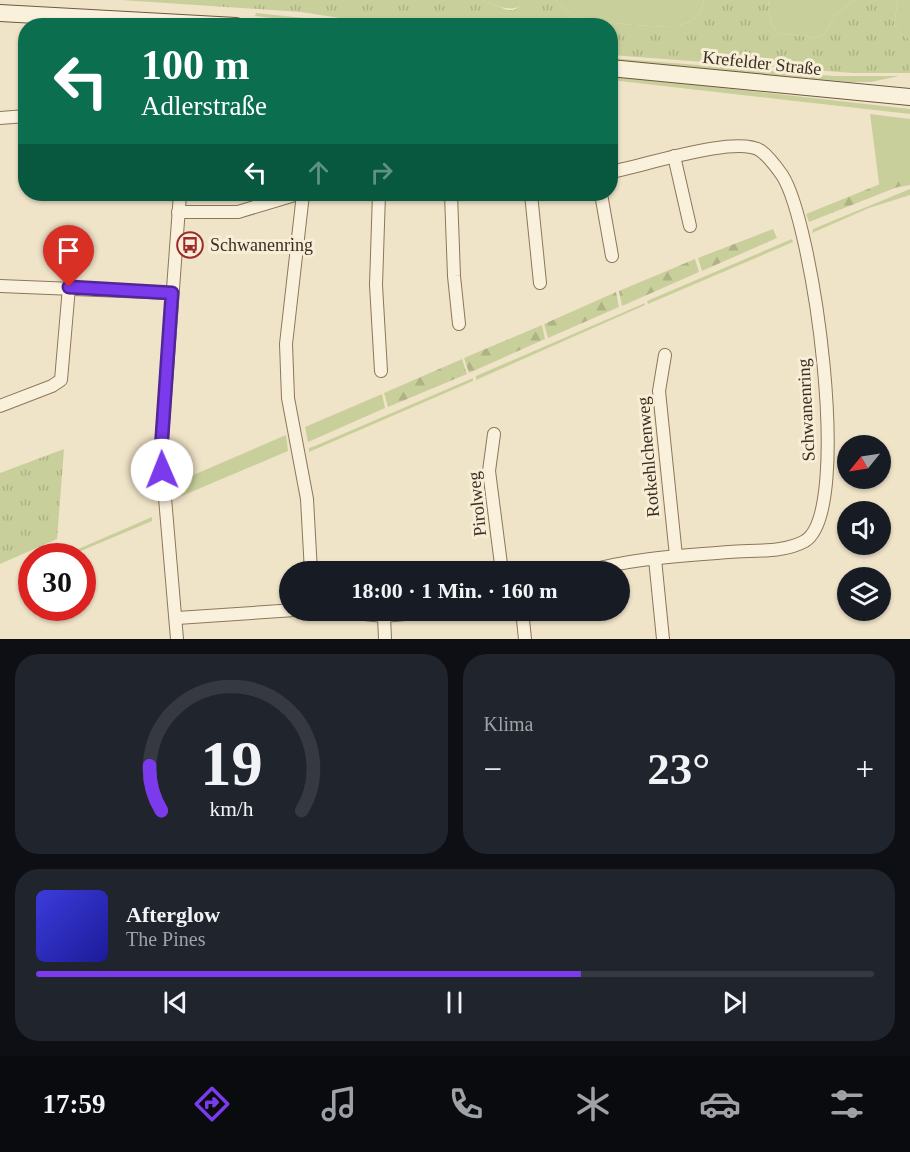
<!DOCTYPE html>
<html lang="de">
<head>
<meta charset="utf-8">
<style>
  :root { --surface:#171b24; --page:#20242c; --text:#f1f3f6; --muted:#9ea1a6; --line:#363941; --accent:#7c3aed }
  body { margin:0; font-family:"Times New Roman",serif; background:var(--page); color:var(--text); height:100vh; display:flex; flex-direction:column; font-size:22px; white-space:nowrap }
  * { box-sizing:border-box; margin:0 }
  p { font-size:20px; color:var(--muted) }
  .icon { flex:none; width:33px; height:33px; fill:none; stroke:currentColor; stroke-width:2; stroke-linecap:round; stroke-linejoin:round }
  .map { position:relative; height:639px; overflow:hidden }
  .panel { display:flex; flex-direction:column; gap:15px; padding:15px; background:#0d0f14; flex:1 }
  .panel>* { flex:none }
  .top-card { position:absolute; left:18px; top:18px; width:600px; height:183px; border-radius:24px; box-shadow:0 2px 4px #0004; background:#0b6e4f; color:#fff; overflow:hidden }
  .needle { width:39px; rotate:240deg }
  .controls { position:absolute; left:837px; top:435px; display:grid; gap:12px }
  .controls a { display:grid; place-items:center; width:54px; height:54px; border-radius:50%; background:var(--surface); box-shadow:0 2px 4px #0004; font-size:30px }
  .speed { position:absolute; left:18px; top:543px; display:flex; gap:12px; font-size:30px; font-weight:700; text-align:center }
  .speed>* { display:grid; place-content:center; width:78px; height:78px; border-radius:50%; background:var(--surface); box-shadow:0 2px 4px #0004; line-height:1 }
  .speed .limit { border:9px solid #d22; background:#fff; color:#111 }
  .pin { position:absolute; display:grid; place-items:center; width:51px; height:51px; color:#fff; margin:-62px -26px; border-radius:50% 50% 50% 0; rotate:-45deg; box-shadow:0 0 6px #0007 }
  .pin .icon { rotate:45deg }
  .me { position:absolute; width:66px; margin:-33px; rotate:359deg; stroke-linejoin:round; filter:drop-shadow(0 0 4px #0008) }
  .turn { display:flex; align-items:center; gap:21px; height:126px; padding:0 24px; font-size:27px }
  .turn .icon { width:78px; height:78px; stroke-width:2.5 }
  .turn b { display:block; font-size:42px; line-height:51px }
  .lanes { display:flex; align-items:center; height:57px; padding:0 24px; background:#0003; justify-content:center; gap:30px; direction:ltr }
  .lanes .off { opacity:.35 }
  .big { font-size:45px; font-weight:600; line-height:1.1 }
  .panel .tile { flex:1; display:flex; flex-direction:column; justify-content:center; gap:9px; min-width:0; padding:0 21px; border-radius:24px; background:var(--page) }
  .panel .dial { align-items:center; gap:0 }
  .dial svg { height:156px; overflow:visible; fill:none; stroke:var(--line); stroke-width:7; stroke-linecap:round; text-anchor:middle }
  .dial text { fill:var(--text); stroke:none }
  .song { display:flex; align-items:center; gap:18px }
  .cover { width:72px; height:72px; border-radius:9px; background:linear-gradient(135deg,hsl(240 70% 55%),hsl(240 70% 35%)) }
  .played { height:6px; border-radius:3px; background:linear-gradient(90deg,var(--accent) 65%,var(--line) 65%) }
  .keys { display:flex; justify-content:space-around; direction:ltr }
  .heat { display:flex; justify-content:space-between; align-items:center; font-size:33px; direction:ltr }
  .panel .tiles { flex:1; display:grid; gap:15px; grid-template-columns:1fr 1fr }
  .tile:last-child { grid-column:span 2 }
  .trip { position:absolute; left:279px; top:561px; width:351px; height:60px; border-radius:30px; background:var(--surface); box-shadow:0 2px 4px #0004; font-weight:600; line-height:60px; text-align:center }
  .tab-bar { display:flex; height:96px; justify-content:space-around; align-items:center; background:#090b0e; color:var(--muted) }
  .tab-bar .icon { width:42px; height:42px }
  .tab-bar .on { color:var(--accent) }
  .tab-bar b { font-size:27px; color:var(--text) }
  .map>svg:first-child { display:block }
</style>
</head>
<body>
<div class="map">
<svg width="910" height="639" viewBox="0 0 910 639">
  <defs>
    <pattern id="forest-firs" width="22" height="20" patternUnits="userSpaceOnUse" patternTransform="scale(1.5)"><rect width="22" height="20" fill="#c9cf9b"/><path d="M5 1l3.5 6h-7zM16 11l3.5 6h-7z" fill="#aeb285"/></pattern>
    <pattern id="park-tufts" width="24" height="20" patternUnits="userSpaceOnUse" patternTransform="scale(1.5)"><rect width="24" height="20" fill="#c9cf9b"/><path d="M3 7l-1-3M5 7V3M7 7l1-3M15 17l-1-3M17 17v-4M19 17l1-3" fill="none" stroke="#aeb285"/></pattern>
  </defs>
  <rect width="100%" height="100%" fill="#f0e4c8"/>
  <g fill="#c9cf9b">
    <path d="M482,0h47c-16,15 -29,7 -47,0z"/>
    <path d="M555,0h149c-2,7 -4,15 -11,20 -18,13 -83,2 -106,0l-12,-3z"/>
    <path d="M768,0h87l-20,15 -10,19 -8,4 -38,-5 -8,-9z"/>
    <path d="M898,0h12v39l-9,-4 -7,-11z"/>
    <path d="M256,13l116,12h-38l-79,-9z"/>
    <path d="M610,58l225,18h64l-28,6h-21l-239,-20z"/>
    <path d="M611,75l299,34v5l-299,-34z"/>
    <path d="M870,114l40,5v66l-30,6z"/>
    <path d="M910,189v6l-41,13 -57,25 1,-4z"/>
    <path d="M792,239l1,3 -145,62 -1,-3z"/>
    <path d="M645,303v2l-169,75v-4z"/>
    <path d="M473,378v3l-164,71v-4l6,-2z"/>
    <path d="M382,394l3,14 -77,34 -3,-15z"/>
    <path d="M286,435l2,16 -111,47c-1,-15 -2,-30 -1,-45l1,29z"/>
    <path d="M152,517v4l-83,35v-3z"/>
  </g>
  <g fill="url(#forest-firs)">
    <path d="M910,172v10l-101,40 -3,-8z"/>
    <path d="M773,229l4,9 -75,33 -4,-13z"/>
    <path d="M695,259l4,13 -77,34 -3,-15z"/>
    <path d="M616,292l3,15 -71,31 -4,-14z"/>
    <path d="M542,325l3,14 -76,34 -5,-15z"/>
    <path d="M462,359l5,15 -79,33 -4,-14z"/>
  </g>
  <g fill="url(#park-tufts)">
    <path d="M121,0h361l25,10h7l15,-10h26l20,17 12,3c23,2 88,13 106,0 7,-5 9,-13 11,-20h64l3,24 8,9 38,5 8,-4 10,-19 20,-15h43l-4,24 7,11 9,4v34h-57l-242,-18 -1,-29h-218l-91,-14z"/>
    <path d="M64,449l-7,90 -57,25v-91z"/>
  </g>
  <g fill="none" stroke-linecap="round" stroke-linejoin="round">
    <g stroke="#8d765c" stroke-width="14">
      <g id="street">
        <path d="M0,118l26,-2"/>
        <path d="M674,156l16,70"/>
        <path d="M303,194l-17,150 2,54 19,101 4,73"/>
        <path d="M379,194l-3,91 5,86"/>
        <path d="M451,194l3,82 5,48"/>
        <path d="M531,194l9,89"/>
        <path d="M601,194l11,62"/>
        <path d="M178,212h60l60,-18"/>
        <path d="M0,286l172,7"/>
        <path d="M665,355l-6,36 17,165"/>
        <path d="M0,406l52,-20 9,-6 8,-93"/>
        <path d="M494,434l-5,37 13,101"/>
        <path d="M655,559l8,80"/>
        <path d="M585,572c46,-14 97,-16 144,-20 24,-2 55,1 76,-11 49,-30 8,-319 -23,-366 -5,-7 -14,-19 -21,-24 -24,-17 -120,16 -151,21"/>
        <path d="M324,610l60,6 63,-6"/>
        <path d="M522,610l3,29"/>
        <path d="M384,616l1,23"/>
        <path d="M177,618l118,-8"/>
        <path d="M177,639l-16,-188 19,-257"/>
      </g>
    </g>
    <g stroke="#6f573f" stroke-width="18">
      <g id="secondary">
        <path d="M0,13l236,13"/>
        <path d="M610,68l300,29"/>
      </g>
    </g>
    <use href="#street" stroke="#faf1dc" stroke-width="12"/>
    <use href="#secondary" stroke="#faf1dc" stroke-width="16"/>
  </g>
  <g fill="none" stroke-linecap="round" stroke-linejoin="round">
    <g stroke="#51269a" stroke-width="15">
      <path id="route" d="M69,287l103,6 -11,158 1,19"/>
    </g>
    <use href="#route" stroke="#7c3aed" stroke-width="10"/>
  </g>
  <defs>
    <g id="bus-ring" transform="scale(1.35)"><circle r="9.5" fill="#f7eed8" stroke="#9e2a2b" stroke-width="1.5"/><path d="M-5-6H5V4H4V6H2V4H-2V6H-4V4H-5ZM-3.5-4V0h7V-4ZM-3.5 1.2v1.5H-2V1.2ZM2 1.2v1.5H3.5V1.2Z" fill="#9e2a2b"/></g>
  </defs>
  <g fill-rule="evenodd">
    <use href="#bus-ring" x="190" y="245"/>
  </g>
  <g text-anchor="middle" stroke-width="6" stroke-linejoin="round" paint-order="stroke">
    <g font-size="18" fill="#3d2e20" stroke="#f7eed8">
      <text transform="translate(762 63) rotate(6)" y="6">Krefelder Straße</text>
      <text transform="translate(806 410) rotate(-93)" y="6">Schwanenring</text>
      <text transform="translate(648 457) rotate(-95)" y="6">Rotkehlchenweg</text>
      <text transform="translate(477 504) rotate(-96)" y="6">Pirolweg</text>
    </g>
    <g font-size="18" fill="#3d2e20" stroke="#f7eed8" text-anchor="start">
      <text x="210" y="251">Schwanenring</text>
    </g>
  </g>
</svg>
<div class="controls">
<a><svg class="needle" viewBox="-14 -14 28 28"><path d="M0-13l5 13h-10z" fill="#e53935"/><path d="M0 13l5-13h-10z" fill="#9ea1a6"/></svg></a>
<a><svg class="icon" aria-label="sound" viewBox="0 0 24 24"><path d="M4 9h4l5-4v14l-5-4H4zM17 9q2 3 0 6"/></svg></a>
<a><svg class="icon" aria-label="layers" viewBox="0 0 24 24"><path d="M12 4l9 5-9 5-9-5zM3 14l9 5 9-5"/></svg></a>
</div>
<div class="speed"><div class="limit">30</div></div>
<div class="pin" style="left:69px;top:287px;background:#d93025"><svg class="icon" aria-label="arrive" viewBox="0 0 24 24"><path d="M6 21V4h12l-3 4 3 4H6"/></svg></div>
<svg class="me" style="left:162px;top:470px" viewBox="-20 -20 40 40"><circle r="19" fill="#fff"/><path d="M0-13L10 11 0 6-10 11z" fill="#7c3aed"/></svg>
<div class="trip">18:00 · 1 Min. · 160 m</div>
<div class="top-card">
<div class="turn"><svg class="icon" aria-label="left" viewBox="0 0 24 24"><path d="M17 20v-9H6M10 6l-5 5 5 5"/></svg><div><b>100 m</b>Adlerstraße</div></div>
<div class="lanes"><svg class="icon" aria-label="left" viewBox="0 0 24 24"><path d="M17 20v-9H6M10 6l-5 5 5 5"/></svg><svg class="icon off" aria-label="ahead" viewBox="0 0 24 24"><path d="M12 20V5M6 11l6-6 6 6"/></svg><svg class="icon off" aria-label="right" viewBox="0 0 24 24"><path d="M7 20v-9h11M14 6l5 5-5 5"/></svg></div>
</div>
</div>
<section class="panel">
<div class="tiles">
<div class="tile dial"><svg viewBox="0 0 100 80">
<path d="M14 69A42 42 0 1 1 86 69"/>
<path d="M14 69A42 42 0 0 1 8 46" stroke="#7c3aed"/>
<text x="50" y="56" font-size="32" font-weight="700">19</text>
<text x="50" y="72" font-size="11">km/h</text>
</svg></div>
<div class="tile"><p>Klima</p>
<div class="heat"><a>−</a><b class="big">23°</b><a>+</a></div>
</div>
<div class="tile">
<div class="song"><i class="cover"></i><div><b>Afterglow</b><p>The Pines</p></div></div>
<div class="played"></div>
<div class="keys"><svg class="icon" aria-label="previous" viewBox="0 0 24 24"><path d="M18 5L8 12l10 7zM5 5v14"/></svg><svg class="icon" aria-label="pause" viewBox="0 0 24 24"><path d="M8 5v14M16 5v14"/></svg><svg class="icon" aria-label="next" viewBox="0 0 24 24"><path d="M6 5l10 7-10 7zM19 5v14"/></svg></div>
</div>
</div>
</section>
<nav class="tab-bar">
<b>17:59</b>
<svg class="icon on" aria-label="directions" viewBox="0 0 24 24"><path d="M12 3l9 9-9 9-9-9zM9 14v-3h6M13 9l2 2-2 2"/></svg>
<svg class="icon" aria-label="music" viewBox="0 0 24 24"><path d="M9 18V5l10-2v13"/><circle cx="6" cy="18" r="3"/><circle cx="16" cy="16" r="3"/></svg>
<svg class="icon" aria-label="phone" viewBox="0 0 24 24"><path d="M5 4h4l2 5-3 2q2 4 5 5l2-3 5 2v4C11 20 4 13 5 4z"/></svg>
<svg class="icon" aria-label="climate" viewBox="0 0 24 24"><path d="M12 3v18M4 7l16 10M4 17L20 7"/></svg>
<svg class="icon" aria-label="car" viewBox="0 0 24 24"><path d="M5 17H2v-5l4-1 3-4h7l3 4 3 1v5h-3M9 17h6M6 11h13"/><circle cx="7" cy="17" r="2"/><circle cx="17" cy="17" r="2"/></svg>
<svg class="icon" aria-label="filters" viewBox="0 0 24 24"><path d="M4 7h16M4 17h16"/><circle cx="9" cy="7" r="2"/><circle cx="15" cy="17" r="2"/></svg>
</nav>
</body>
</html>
